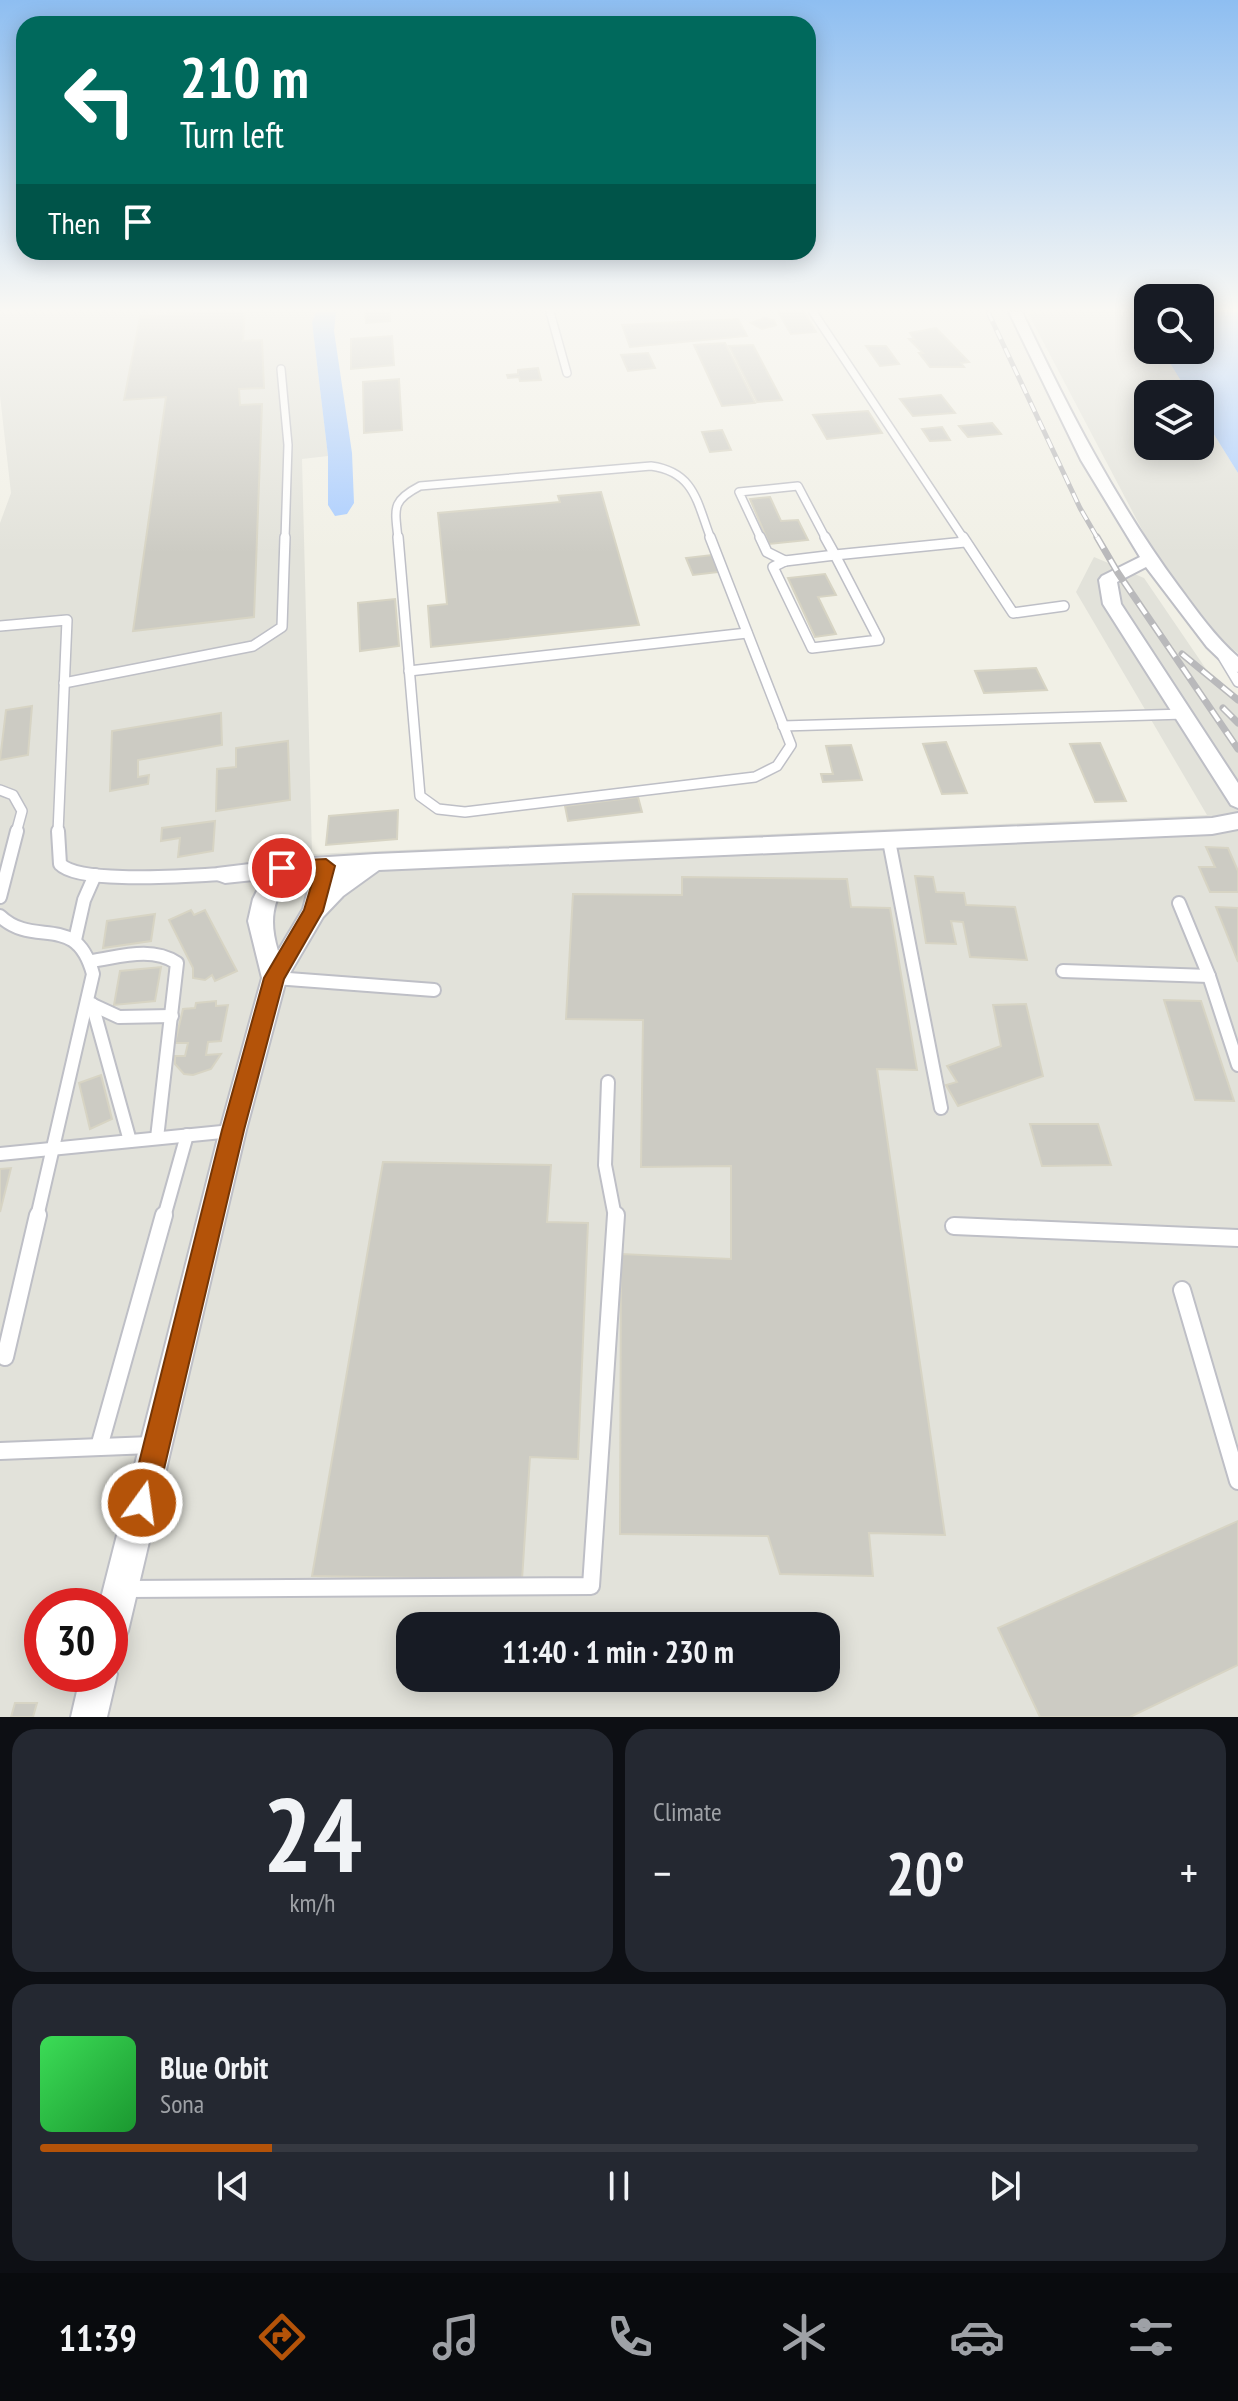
<!DOCTYPE html>
<html lang="en">
<head>
<meta charset="utf-8">
<style>
  :root { --surface:#171b24; --page:#242831; --text:#f1f3f6; --muted:#9ea1a6; --line:#363941; --accent:#b45309 }
  body { margin:0; font-family:"PT Sans Narrow",sans-serif; background:var(--page); color:var(--text); height:100vh; display:flex; flex-direction:column; font-size:30px; white-space:nowrap }
  * { box-sizing:border-box; margin:0 }
  p { font-size:26px; color:var(--muted) }
  .icon { flex:none; width:44px; height:44px; fill:none; stroke:currentColor; stroke-width:2; stroke-linecap:round; stroke-linejoin:round }
  .map { position:relative; height:1717px; overflow:hidden }
  .sheet { display:flex; flex-direction:column; gap:12px; padding:12px; background:#0d0f14; flex:1 }
  .sheet>* { flex:none }
  .guide { position:absolute; left:16px; top:16px; width:800px; height:244px; border-radius:24px; box-shadow:0 4px 20px #0003; background:#00695c; color:#fff; overflow:hidden }
  .tools { position:absolute; left:1134px; top:284px; display:grid; gap:16px }
  .tools a { display:grid; place-items:center; width:80px; height:80px; border-radius:16px; background:var(--surface); box-shadow:0 4px 20px #0003; font-size:40px }
  .speed { position:absolute; left:24px; top:1588px; display:flex; gap:16px; font-size:40px; font-weight:700; text-align:center }
  .speed>* { display:grid; place-content:center; width:104px; height:104px; border-radius:50%; background:var(--surface); box-shadow:0 4px 20px #0003; line-height:1 }
  .speed .limit { border:12px solid #d22; background:#fff; color:#111 }
  .pin { position:absolute; display:grid; place-items:center; width:68px; height:68px; color:#fff; margin:-34px; border:4px solid #fff; border-radius:50%; box-shadow:0 2px 8px #0007 }
  .me { position:absolute; width:88px; margin:-44px; rotate:14deg; stroke-linejoin:round; filter:drop-shadow(0 0 6px #0008) }
  .turn { display:flex; align-items:center; gap:28px; height:168px; padding:0 32px; font-size:36px }
  .turn .icon { width:104px; height:104px; stroke-width:2.5 }
  .turn b { display:block; font-size:56px; line-height:68px }
  .then { display:flex; align-items:center; height:76px; padding:0 32px; background:#0003; gap:16px; font-size:30px }
  .big { font-size:60px; font-weight:700; line-height:1.1 }
  .sheet .tile { flex:1; display:flex; flex-direction:column; justify-content:center; gap:12px; min-width:0; padding:0 28px; border-radius:24px; background:var(--page) }
  .sheet .dial { align-items:center; gap:0 }
  .dial b { font-size:104px; line-height:1 }
  .song { display:flex; align-items:center; gap:24px }
  .cover { width:96px; height:96px; border-radius:12px; background:linear-gradient(135deg,hsl(130 70% 55%),hsl(130 70% 35%)) }
  .played { height:8px; border-radius:4px; background:linear-gradient(90deg,var(--accent) 20%,var(--line) 20%) }
  .keys { display:flex; justify-content:space-around; direction:ltr }
  .heat { display:flex; justify-content:space-between; align-items:center; font-size:44px; direction:ltr }
  .sheet .tiles { flex:1; display:grid; gap:12px; grid-template-columns:1fr 1fr }
  .tile:last-child { grid-column:span 2 }
  .trip { position:absolute; left:396px; top:1612px; width:444px; height:80px; border-radius:24px; background:var(--surface); box-shadow:0 4px 20px #0003; font-weight:700; line-height:80px; text-align:center }
  .tab-bar { display:flex; height:128px; justify-content:space-around; align-items:center; background:#090b0e; color:var(--muted) }
  .tab-bar .icon { width:56px; height:56px }
  .tab-bar .current { color:var(--accent) }
  .tab-bar b { font-size:36px; color:var(--text) }
  .map>svg:first-child { display:block }
</style>
</head>
<body>
<div class="map">
<svg width="1238" height="1717" viewBox="0 0 1238 1717">
  <rect width="100%" height="100%" fill="#f1f0e6"/>
  <g fill="#e2e2da" fill-rule="evenodd">
    <path d="M316,312l-4,10 16,134 -26,3 10,395 895,-39 -131,-223 18,-35 50,21 62,91 32,29v1019h-1238v-1194l11,-30 -11,-97v-83zM42,1606h68v68h-68zM410,1626h416v52h-416z"/>
    <path d="M1139,312l9,16v22h14l27,44h-41v52h52v-34l38,61v180l-21,-15 -59,-78 -130,-247z"/>
  </g>
  <g fill="#a8ccff">
    <path d="M316,312h20l-2,19 18,122 2,50 -7,11 -12,2 -7,-11v-49l-16,-134z"/>
    <path d="M1200,312h38v161l-38,-61v-18h-11l-27,-44h38z"/>
  </g>
  <g fill="#cccbc3" stroke="#d7d4c4" stroke-width="2">
    <path d="M204,312h41l-2,29 19,-1 2,48 -25,1 1,16 22,-1 -8,213 -121,14 33,-234 -42,3 16,-83z"/>
    <path d="M365,312h25v9l-24,2z"/>
    <path d="M778,312h26l12,20 -25,2z"/>
    <path d="M764,318l10,2 2,5 -14,4 -11,-6z"/>
    <path d="M738,319l9,17 -117,11 -8,-22z"/>
    <path d="M936,328l33,34 -8,1 3,4h-34l-11,-14h4l-14,-14h5l-4,-6z"/>
    <path d="M392,336l2,29 -43,4v-30z"/>
    <path d="M725,343l30,60 -33,3 -28,-61z"/>
    <path d="M753,345l29,55 -25,2 -28,-56z"/>
    <path d="M866,346h20l13,18 -19,2z"/>
    <path d="M648,353l7,15 -27,3 -7,-16z"/>
    <path d="M538,368l3,12 -21,1 -1,-4 -11,1 -1,-3 11,-1v-4z"/>
    <path d="M399,379l3,51 -38,3 -1,-51z"/>
    <path d="M941,395l14,18 -42,3 -13,-17z"/>
    <path d="M868,411l14,22 -55,6 -14,-24z"/>
    <path d="M992,423l9,11 -33,3 -9,-11z"/>
    <path d="M942,427l8,13 -20,1 -8,-12z"/>
    <path d="M722,430l9,20 -21,2 -8,-20z"/>
    <path d="M601,492l38,133 -208,22 -3,-41 19,-2 -9,-91 122,-11 -2,-6z"/>
    <path d="M770,497l11,24 17,-1 10,20 -39,4 -19,-45z"/>
    <path d="M712,555l7,17 -26,3 -7,-17z"/>
    <path d="M825,574l11,21 -18,2 18,37 -21,3 -27,-59z"/>
    <path d="M395,599l4,47 -39,5 -2,-48z"/>
    <path d="M1036,668l11,22 -63,3 -9,-22z"/>
    <path d="M32,706l-4,49 -28,5 6,-50z"/>
    <path d="M221,713l1,32 -84,15v17l11,-2 -1,9 -38,7 2,-60z"/>
    <path d="M288,741l2,59 -74,11 1,-42 19,-2v-19z"/>
    <path d="M946,742l21,51 -25,1 -19,-50z"/>
    <path d="M1100,743l26,58 -31,1 -25,-58z"/>
    <path d="M851,745l11,35 -39,2 -2,-8h12l-7,-28z"/>
    <path d="M638,797l4,15 -74,9 -3,-15z"/>
    <path d="M398,810l-1,29 -71,6 3,-29z"/>
    <path d="M215,821l-2,30 -35,6 2,-19 -19,3 1,-13z"/>
    <path d="M1206,847l22,1 10,23v21h-28l-11,-25h16z"/>
    <path d="M915,876l18,1 3,15 28,1 2,12 49,2 12,53 -57,-3 -7,-35 -12,-1 5,23 -30,-1z"/>
    <path d="M682,877l165,2 4,28 39,1 27,162 -40,-1 68,466 -76,-2 4,43 -93,-2 -12,-38 -148,-2 1,-280 110,5v-93l-90,1 2,-147 -77,-1 7,-125 109,1z"/>
    <path d="M1216,907l22,1v54z"/>
    <path d="M191,910l3,5 11,-5 32,61 -22,10 -3,-6 -7,5 -12,-2v-10l-24,-48z"/>
    <path d="M155,914l-4,27 -48,7 4,-27z"/>
    <path d="M161,967l-6,34 -41,4 6,-34z"/>
    <path d="M1164,1000l37,1 33,100 -39,-1z"/>
    <path d="M216,1001v5l12,-1 -7,36 -13,1 -2,13 15,-1 -10,15 -18,6 -9,-1 -9,-10v-8h10l3,-13h-13l8,-34 12,-1 1,-5z"/>
    <path d="M1026,1004l17,72 -85,30 -12,-21 11,-3 -10,-16 54,-20 -8,-41z"/>
    <path d="M101,1075l11,44 -22,10 -11,-46z"/>
    <path d="M1030,1124h68l13,41 -69,1z"/>
    <path d="M383,1162l168,3 -4,57 41,1 -10,236 -48,-2 -8,123 -210,-4z"/>
    <path d="M11,1168l-11,44v-43z"/>
    <path d="M1238,1521v144l-108,52h-90l-42,-89z"/>
    <path d="M15,1703h22l-4,14h-22z"/>
  </g>
  <g fill="none" stroke-linecap="round" stroke-linejoin="round">
    <g stroke="#bebfc6" stroke-width="10">
      <g id="service-far3">
        <path d="M550,312l17,61"/>
        <path d="M813,312l151,227"/>
        <path d="M281,369l7,76 -3,94"/>
        <path d="M398,539c-3,-31 -7,-38 22,-53l231,-20c44,6 46,37 60,73"/>
        <path d="M761,539l-22,-47 59,-6 28,53"/>
      </g>
    </g>
    <g stroke="#bebfc6" stroke-width="12">
      <g id="service-far2">
        <path d="M398,537l22,259 18,13 27,3 290,-35 22,-11 14,-21 -81,-208"/>
        <path d="M760,537l7,15 18,9"/>
        <path d="M825,537l10,18"/>
        <path d="M963,537l50,76 51,-7"/>
        <path d="M835,555l130,-13"/>
        <path d="M785,561l-12,6 39,81 67,-8 -44,-85"/>
        <path d="M785,561l50,-6"/>
        <path d="M0,626l67,-6 -9,213"/>
        <path d="M1223,657l15,25"/>
        <path d="M409,671l338,-38"/>
        <path d="M64,683l189,-37 29,-19 3,-90"/>
        <path d="M783,726l402,-12"/>
        <path d="M0,790l13,5 9,16 -6,22"/>
      </g>
    </g>
    <g stroke="#bebfc6" stroke-width="16">
      <g id="service-far1">
        <path d="M58,831l2,33c20,21 133,11 165,10"/>
        <path d="M889,841l52,267"/>
        <path d="M0,897l17,-66"/>
        <path d="M1179,903l30,73 29,89"/>
        <path d="M0,916c35,33 76,-5 93,58l-56,243"/>
        <path d="M75,940l9,-40 11,-25"/>
        <path d="M91,961c29,-4 60,-15 86,2l-20,175"/>
        <path d="M1063,971l146,5"/>
        <path d="M275,978l159,12"/>
        <path d="M92,1004l38,137"/>
        <path d="M93,1005l26,12 53,-1"/>
        <path d="M608,1082l-3,83 10,52"/>
        <path d="M0,1154l232,-23"/>
        <path d="M164,1217l23,-82"/>
      </g>
    </g>
    <g stroke="#bebfc6" stroke-width="20">
      <g id="service">
        <path d="M954,1226l284,12"/>
        <path d="M1182,1290l56,191"/>
        <path d="M5,1357l33,-142"/>
        <path d="M99,1447l65,-232"/>
        <path d="M0,1451l151,-6"/>
        <path d="M125,1589l466,-3 25,-371"/>
      </g>
    </g>
    <g stroke="#bebfc6" stroke-width="4">
      <g id="minor">
        <path d="M1009,312h13c46,96 94,190 157,275 18,24 36,50 59,70v15l-7,-2 -24,-23 -61,-80 -29,15 4,22 117,179v25l-7,-3 -128,-201 -4,-24 3,-4 38,-19 -59,-97z"/>
        <path d="M1238,813v16l-26,5 -833,36 -36,26 -20,21 -37,63 -40,150 -118,501 -6,12 -12,6v-43h-11l121,-476 42,-152 -14,-57 5,-22 10,-20 -38,4 -8,-3 -3,-6 3,-6 65,-8 93,-6 837,-36zM312,875l-9,34 -25,42c-9,-29 -6,-48 10,-74z"/>
        <path d="M110,1661l7,13 -10,43h-36l10,-43h29z"/>
      </g>
    </g>
    <use href="#service-far3" stroke="#fff" stroke-width="7"/>
    <use href="#service-far2" stroke="#fff" stroke-width="9"/>
    <use href="#service-far1" stroke="#fff" stroke-width="12"/>
    <use href="#service" stroke="#fff" stroke-width="16"/>
    <use href="#minor" fill="#fff" fill-rule="evenodd"/>
    <g stroke="#b9b9bb" stroke-width="5">
      <path id="rail-far1" d="M988,312l92,196 18,31"/>
    </g>
    <g stroke="#b9b9bb" stroke-width="7">
      <g id="rail">
        <path d="M1097,537l21,36 120,176"/>
        <path d="M1182,654l56,46"/>
        <path d="M1223,708l15,15"/>
      </g>
    </g>
    <use href="#rail-far1" stroke="#fff" stroke-width="3" stroke-dasharray="10" stroke-linecap="butt"/>
    <use href="#rail" stroke="#fff" stroke-width="4" stroke-dasharray="13" stroke-linecap="butt"/>
  </g>
  <linearGradient id="sky" x2="0" y2="1"><stop stop-color="#8ebef1"/><stop offset="0.56" stop-color="#f9f8f4"/><stop offset="1" stop-color="#f9f8f4" stop-opacity="0"/></linearGradient>
  <rect width="1238" height="553" fill="url(#sky)"/>
  <path fill="#b45309" stroke="#753606" stroke-width="2" d="M326,859l9,7 -12,45 -39,68 -40,151 -88,373 -4,9 -10,4 -9,-4 -4,-9 93,-373 42,-152 40,-68 11,-37 -33,2 -9,-7 9,-7z"/>
</svg>
<div class="tools">
<a><svg class="icon" aria-label="search" viewBox="0 0 24 24"><circle cx="10" cy="10" r="6"/><path d="M15 15l6 6"/></svg></a>
<a><svg class="icon" aria-label="layers" viewBox="0 0 24 24"><path d="M12 4l9 5-9 5-9-5zM3 14l9 5 9-5"/></svg></a>
</div>
<div class="speed"><div class="limit">30</div></div>
<div class="pin" style="left:282px;top:868px;background:#d93025"><svg class="icon" aria-label="arrive" viewBox="0 0 24 24"><path d="M6 21V4h12l-3 4 3 4H6"/></svg></div>
<svg class="me" style="left:142px;top:1503px" viewBox="-20 -20 40 40"><circle r="17" fill="#b45309" stroke="#fff" stroke-width="3"/><path d="M0-11L8 9 0 5-8 9z" fill="#fff"/></svg>
<div class="trip">11:40 · 1 min · 230 m</div>
<div class="guide">
<div class="turn"><svg class="icon" aria-label="left" viewBox="0 0 24 24"><path d="M17 20v-9H6M10 6l-5 5 5 5"/></svg><div><b>210 m</b>Turn left</div></div>
<div class="then">Then<svg class="icon" aria-label="arrive" viewBox="0 0 24 24"><path d="M6 21V4h12l-3 4 3 4H6"/></svg></div>
</div>
</div>
<section class="sheet">
<div class="tiles">
<div class="tile dial"><b>24</b><p>km/h</p></div>
<div class="tile"><p>Climate</p>
<div class="heat"><a>−</a><b class="big">20°</b><a>+</a></div>
</div>
<div class="tile">
<div class="song"><i class="cover"></i><div><b>Blue Orbit</b><p>Sona</p></div></div>
<div class="played"></div>
<div class="keys"><svg class="icon" aria-label="previous" viewBox="0 0 24 24"><path d="M18 5L8 12l10 7zM5 5v14"/></svg><svg class="icon" aria-label="pause" viewBox="0 0 24 24"><path d="M8 5v14M16 5v14"/></svg><svg class="icon" aria-label="next" viewBox="0 0 24 24"><path d="M6 5l10 7-10 7zM19 5v14"/></svg></div>
</div>
</div>
</section>
<nav class="tab-bar">
<b>11:39</b>
<svg class="icon current" aria-label="directions" viewBox="0 0 24 24"><path d="M12 3l9 9-9 9-9-9zM9 14v-3h6M13 9l2 2-2 2"/></svg>
<svg class="icon" aria-label="music" viewBox="0 0 24 24"><path d="M9 18V5l10-2v13"/><circle cx="6" cy="18" r="3"/><circle cx="16" cy="16" r="3"/></svg>
<svg class="icon" aria-label="phone" viewBox="0 0 24 24"><path d="M5 4h4l2 5-3 2q2 4 5 5l2-3 5 2v4C11 20 4 13 5 4z"/></svg>
<svg class="icon" aria-label="climate" viewBox="0 0 24 24"><path d="M12 3v18M4 7l16 10M4 17L20 7"/></svg>
<svg class="icon" aria-label="car" viewBox="0 0 24 24"><path d="M5 17H2v-5l4-1 3-4h7l3 4 3 1v5h-3M9 17h6M6 11h13"/><circle cx="7" cy="17" r="2"/><circle cx="17" cy="17" r="2"/></svg>
<svg class="icon" aria-label="filters" viewBox="0 0 24 24"><path d="M4 7h16M4 17h16"/><circle cx="9" cy="7" r="2"/><circle cx="15" cy="17" r="2"/></svg>
</nav>
</body>
</html>
